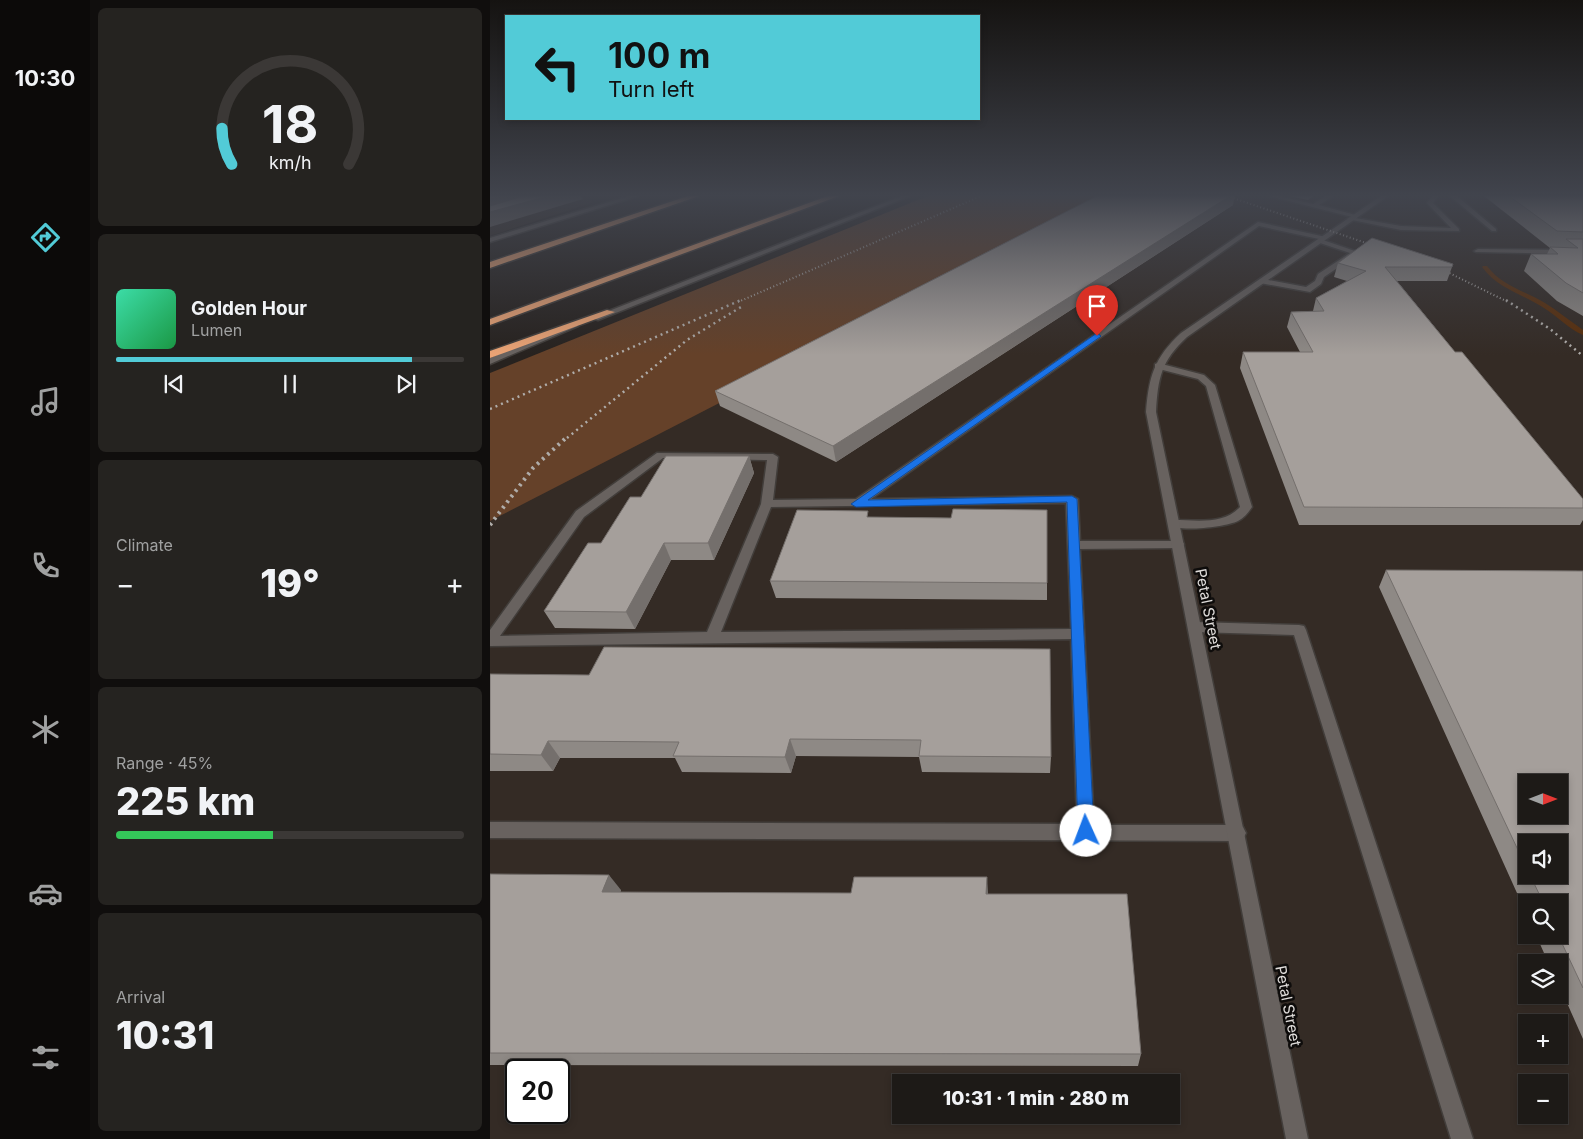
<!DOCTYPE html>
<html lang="en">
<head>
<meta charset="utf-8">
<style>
  :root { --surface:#1d1a17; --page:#252320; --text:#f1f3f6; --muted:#a0a1a1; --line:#3b3836; --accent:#52cbd7 }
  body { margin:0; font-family:Inter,sans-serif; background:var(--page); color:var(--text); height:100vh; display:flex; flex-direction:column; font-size:19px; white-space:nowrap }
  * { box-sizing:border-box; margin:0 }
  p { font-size:16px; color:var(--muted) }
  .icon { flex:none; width:28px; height:28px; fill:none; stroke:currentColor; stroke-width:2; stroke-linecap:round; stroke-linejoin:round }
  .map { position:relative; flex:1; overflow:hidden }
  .side { display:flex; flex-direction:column; gap:8px; padding:8px; background:#100e0d; width:400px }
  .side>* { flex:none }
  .guide { position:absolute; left:15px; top:15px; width:475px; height:105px; border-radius:0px; box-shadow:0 2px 8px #0003,0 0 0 1px var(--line); background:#52cbd7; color:#111; overflow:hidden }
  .needle { width:32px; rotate:90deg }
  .tools { position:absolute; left:1028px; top:774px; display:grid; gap:10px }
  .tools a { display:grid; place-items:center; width:50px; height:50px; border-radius:0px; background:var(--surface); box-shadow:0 2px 8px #0003,0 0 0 1px var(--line); font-size:25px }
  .speed { position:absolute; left:15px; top:1059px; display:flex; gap:10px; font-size:25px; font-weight:700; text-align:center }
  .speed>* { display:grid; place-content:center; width:65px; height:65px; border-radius:50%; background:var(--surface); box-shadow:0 2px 8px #0003,0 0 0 1px var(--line); line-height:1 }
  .speed .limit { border:2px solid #111; border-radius:8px; background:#fff; color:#111 }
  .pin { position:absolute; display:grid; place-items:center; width:42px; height:42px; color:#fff; margin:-51px -21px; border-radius:50% 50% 50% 0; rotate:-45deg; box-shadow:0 0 5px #0007 }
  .pin .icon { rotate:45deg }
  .me { position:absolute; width:55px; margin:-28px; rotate:358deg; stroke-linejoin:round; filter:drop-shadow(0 0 4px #0008) }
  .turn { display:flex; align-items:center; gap:18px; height:105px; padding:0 20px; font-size:22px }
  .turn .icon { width:65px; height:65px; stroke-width:2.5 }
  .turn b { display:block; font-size:35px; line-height:42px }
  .big { font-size:38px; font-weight:800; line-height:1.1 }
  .side .card { flex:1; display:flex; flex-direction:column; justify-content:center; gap:8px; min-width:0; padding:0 18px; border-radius:8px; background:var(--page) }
  .side .dial { align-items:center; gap:0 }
  .dial svg { height:130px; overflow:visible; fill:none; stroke:var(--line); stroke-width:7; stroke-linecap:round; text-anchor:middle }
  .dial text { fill:var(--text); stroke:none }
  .song { display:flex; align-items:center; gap:15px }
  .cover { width:60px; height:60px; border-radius:8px; background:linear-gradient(135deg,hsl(160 70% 55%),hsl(140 70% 35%)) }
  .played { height:5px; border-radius:2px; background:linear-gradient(90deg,var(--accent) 85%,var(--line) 85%) }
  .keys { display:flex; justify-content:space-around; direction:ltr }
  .heat { display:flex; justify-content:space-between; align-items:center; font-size:28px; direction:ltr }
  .charge { height:8px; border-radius:4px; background:linear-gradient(90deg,#34c759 45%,var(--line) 0) }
  .trip { position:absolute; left:402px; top:1074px; width:288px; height:50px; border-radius:0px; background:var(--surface); box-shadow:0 2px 8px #0003,0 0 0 1px var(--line); font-weight:800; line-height:50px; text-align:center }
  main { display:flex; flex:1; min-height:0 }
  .menu { display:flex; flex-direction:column; width:90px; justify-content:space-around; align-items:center; background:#0c0a09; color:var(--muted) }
  .menu .icon { width:35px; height:35px }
  .menu .active { color:var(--accent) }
  .menu b { font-size:22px; color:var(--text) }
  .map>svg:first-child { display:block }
</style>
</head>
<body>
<main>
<nav class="menu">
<b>10:30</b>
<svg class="icon active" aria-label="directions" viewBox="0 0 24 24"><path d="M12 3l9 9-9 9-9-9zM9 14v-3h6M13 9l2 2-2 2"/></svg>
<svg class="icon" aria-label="music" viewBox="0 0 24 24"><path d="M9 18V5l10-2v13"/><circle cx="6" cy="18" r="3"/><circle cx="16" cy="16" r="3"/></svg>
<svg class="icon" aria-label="phone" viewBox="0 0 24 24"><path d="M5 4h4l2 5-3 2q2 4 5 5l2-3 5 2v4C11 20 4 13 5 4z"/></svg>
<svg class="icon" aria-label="climate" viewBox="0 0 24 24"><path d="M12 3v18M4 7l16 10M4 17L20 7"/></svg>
<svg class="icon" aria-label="car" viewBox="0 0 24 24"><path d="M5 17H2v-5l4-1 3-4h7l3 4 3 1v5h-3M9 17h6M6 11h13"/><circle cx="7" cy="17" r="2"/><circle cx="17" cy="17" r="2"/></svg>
<svg class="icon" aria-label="filters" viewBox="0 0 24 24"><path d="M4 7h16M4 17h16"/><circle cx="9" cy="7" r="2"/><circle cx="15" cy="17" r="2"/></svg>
</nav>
<section class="side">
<div class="card dial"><svg viewBox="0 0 100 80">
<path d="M14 69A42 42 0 1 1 86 69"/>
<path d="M14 69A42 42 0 0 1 8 47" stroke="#52cbd7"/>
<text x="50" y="56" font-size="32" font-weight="700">18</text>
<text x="50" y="72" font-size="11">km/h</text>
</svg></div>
<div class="card">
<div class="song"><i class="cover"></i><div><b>Golden Hour</b><p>Lumen</p></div></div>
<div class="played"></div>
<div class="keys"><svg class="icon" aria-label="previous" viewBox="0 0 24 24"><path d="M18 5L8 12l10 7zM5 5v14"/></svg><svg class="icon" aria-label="pause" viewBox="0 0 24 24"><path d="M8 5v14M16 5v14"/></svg><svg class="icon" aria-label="next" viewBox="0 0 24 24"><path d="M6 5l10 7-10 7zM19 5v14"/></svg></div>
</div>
<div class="card"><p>Climate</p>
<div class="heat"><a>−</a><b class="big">19°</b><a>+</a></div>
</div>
<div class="card"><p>Range · 45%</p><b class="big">225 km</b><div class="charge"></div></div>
<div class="card"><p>Arrival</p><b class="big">10:31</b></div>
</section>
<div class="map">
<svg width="1093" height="1139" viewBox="0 0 1093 1139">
  <rect width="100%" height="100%" fill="#27221f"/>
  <g fill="#342b25" fill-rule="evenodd">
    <path d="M0,196h86l18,6 -104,34z"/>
    <path d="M435,196h658v943h-1093v-672l100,-129zM1036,782h33v33h-33zM1036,842h33v33h-33zM1036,902h33v33h-33zM1036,962h33v33h-33zM1036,1022h33v33h-33zM26,1070h43v42h-43zM411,1082h270v33h-270zM1036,1082h33v33h-33z"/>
  </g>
  <path fill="#654129" d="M438,196h194l-632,325v-148z"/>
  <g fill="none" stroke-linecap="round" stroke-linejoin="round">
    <path fill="#5b2f0b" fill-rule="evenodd" d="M993,266h4c15,20 38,25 58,37 13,8 25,18 38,27v5c-14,-6 -26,-19 -39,-27 -21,-14 -46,-19 -62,-41z"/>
    <g stroke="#423e3b" stroke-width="3">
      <g id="service">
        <path d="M779,196h10l34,8 13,-8h7l-14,9 40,11 -3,2z"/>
        <path d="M942,196h6l-5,7 26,26v2l-58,-1 -54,-11 3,-2 51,9 50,2 -24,-25z"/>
        <path d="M960,196h7l39,33v2h-4z"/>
        <path d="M768,222l68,15v2h-6l35,12 3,3 -34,23 -3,7 -11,8 -50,-9v-4h3l43,8 9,-6 3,-7 32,-21 -33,-11 -1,-1 3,-2 -60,-13 -388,273 201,-3 6,3 2,42h102l2,3 -2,3 -4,1 -98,1 14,276h143l6,2 3,6 -3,6 -6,2 -747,-3v-16l587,2 -6,-185 -581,7v-16l86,-119 81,-58 116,1 5,3 -5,43 83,-1zM173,458l104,2 -6,44 -54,128 -207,4 84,-119zM576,503l5,126 -350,3 50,-125z"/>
        <path d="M988,249l105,1v4l-107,-2 -2,-1z"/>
        <path d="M668,363l46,12 11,10 37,122c-4,6 -8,11 -14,14 -12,6 -62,12 -70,3l6,-4c22,0 50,5 66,-13l-34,-121 -8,-7 -43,-11v-4z"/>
        <path d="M705,622l104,3 5,1 2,4 167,509h-22l-157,-504 -99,-3 -5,-1 -2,-4 2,-4z"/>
      </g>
    </g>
    <g stroke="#423e3b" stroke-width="3">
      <path id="minor" d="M891,196h7l-201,141c-26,24 -29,41 -31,75l152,727h-22l-140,-727c3,-36 8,-54 35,-79z"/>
    </g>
    <g stroke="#423e3b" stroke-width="3">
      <g id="secondary">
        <path d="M139,196h9l-148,46v-4z"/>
        <path d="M412,196h8l-312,124 -7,-2z"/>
        <path d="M81,324l7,2 -88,38v-6z"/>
      </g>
    </g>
    <g stroke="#423e3b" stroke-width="3">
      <g id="motorway">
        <path d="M198,196h11l-209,72v-6z"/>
        <path d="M338,196h11l-349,129v-6z"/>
        <path d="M117,310l8,2 -125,46v-7z"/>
      </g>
    </g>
    <use href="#service" fill="#68625f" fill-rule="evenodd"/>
    <use href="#minor" fill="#68625f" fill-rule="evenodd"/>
    <use href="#secondary" fill="#68625f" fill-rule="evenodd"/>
    <use href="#motorway" fill="#eca475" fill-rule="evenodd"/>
    <g stroke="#b0adaa" stroke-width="2" stroke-dasharray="1 2.5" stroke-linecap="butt">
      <path d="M737,196l151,51"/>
      <path d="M947,267l71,35"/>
      <path d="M248,302l243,-106"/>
    </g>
    <g stroke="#b0adaa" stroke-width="2.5" stroke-dasharray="2 4" stroke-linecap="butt">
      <path d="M1016,300l44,29 33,27"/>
      <path d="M0,409l251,-109"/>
      <path d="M77,438l120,-98 54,-33"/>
    </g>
    <path stroke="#b0adaa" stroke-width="4" stroke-dasharray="2.5 4.5" stroke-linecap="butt" d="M0,525l43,-57 35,-32"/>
  </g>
  <g fill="#8e8985" fill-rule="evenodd">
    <path d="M607,196h137l-1,9 -397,257 -116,-56 -5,-15z"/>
    <path d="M799,196h24l-5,4z"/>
    <path d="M994,196h99v120l-26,-15 -33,-30 7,-17h16l3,-6z"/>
    <path d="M848,263l114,4 -5,14h-50l58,71 128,147v21l-3,5h-281l-59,-157 3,-16h57l-13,-25 4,-15 22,-1 3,-13 31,-17 -13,-4z"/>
    <path d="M259,456l5,17 -40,87h-43l-36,69 -80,-1 -11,-17 97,-114z"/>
    <path d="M557,510v90l-271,-2 -6,-17 100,-64 81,1z"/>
    <path d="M896,570l197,1v468l-24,-54v-23h-11l-12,-27h23v-33h-33v11l-147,-326zM1036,842l33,33h-33z"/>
    <path d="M0,674l561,83 -1,16 -128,-1 -3,-15 -123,-1 -5,17 -109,-1 -7,-14h-115l-7,13h-63z"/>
    <path d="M0,874l131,16 -1,3 368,1 153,160 -3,12 -648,-1z"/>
  </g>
  <g fill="#746f6c">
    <path d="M12,196h79l2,3 -93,28v-28z"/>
    <path d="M740,196h4l-1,9 -397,257 -3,-16z"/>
    <path d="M259,456l5,17 -40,87 -6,-17z"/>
    <path d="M174,543l7,17 -36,69 -9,-17z"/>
    <path d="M300,739l6,17 -5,17 -6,-16z"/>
    <path d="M58,741l12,17 -7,13 -12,-16z"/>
    <path d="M119,875l12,15 -7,17 -12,-15z"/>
    <path d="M497,877l1,15v17l-2,-15z"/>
  </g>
  <g fill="#a59f9b" stroke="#746f6c" fill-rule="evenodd">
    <path d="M0,196h12l-12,3z"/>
    <path d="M33,196h25l-58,16v-6z"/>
    <path d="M607,196h133l-397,250 -118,-55z"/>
    <path d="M1019,196h74v36l-26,-1z"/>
    <path d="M882,238l81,26 -1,3h-67l70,85h7l121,147v9l-279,-1 -61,-155h70l-22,-40 33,-1 -8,-13 50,-27 -28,-8z"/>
    <path d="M1076,239h17v54l-17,-10 -35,-29h27l-8,-7 28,1z"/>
    <path d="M176,456h83l-41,87h-44l-38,69 -82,-1 44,-68h13l29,-46h11z"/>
    <path d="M463,509l94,1v73l-277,-2 27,-71 71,1 -1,6 84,1z"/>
    <path d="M896,570l197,1v417l-25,-53 1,-33h-16l-13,-27h29v-33h-33v25zM1036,782h33v33h-33z"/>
    <path d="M114,647l446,2 1,108 -132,-1 2,-16 -131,-1 -5,18 -112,-1 6,-14 -131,-1 -7,14 -51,-1v-80l99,1z"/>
    <path d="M0,874l119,1 -7,17 249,1 3,-16h133l-1,17h141l14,160 -651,-1z"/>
  </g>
  <linearGradient id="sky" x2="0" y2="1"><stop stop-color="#151311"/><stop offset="0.55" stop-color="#41444d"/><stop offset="1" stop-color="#41444d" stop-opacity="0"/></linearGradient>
  <rect width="1093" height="355" fill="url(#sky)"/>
  <path fill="#1a73e8" stroke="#114b97" d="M607,333l4,3 -1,1 -232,163 204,-4 5,3 17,332 -3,5 -5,2 -5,-2 -3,-5 -11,-329 -211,5 -5,-3z"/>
  <g text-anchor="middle" stroke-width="5" stroke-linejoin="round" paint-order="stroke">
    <g font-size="15" fill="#e0dddb" stroke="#0e0c0b">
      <text transform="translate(718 609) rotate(79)" y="5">Petal Street</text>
      <text transform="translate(798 1006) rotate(79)" y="5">Petal Street</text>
    </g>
  </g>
</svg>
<div class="tools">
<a><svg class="needle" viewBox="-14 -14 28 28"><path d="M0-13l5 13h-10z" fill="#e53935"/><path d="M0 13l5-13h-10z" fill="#a0a1a1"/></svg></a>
<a><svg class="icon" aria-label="sound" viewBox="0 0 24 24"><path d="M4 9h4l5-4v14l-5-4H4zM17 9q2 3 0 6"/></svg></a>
<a><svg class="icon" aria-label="search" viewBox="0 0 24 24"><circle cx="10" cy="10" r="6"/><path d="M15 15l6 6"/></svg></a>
<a><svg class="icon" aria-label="layers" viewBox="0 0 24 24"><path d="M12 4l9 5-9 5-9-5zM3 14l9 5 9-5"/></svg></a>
<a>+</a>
<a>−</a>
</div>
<div class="speed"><div class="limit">20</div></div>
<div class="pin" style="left:607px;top:336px;background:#d93025"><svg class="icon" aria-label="arrive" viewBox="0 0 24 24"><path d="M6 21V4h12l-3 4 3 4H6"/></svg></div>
<svg class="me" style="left:596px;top:831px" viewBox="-20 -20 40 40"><circle r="19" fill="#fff"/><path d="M0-13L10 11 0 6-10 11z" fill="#1a73e8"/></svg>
<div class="trip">10:31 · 1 min · 280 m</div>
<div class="guide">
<div class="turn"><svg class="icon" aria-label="left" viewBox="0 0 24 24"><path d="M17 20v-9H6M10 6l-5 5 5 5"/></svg><div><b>100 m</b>Turn left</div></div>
</div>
</div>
</main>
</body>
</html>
